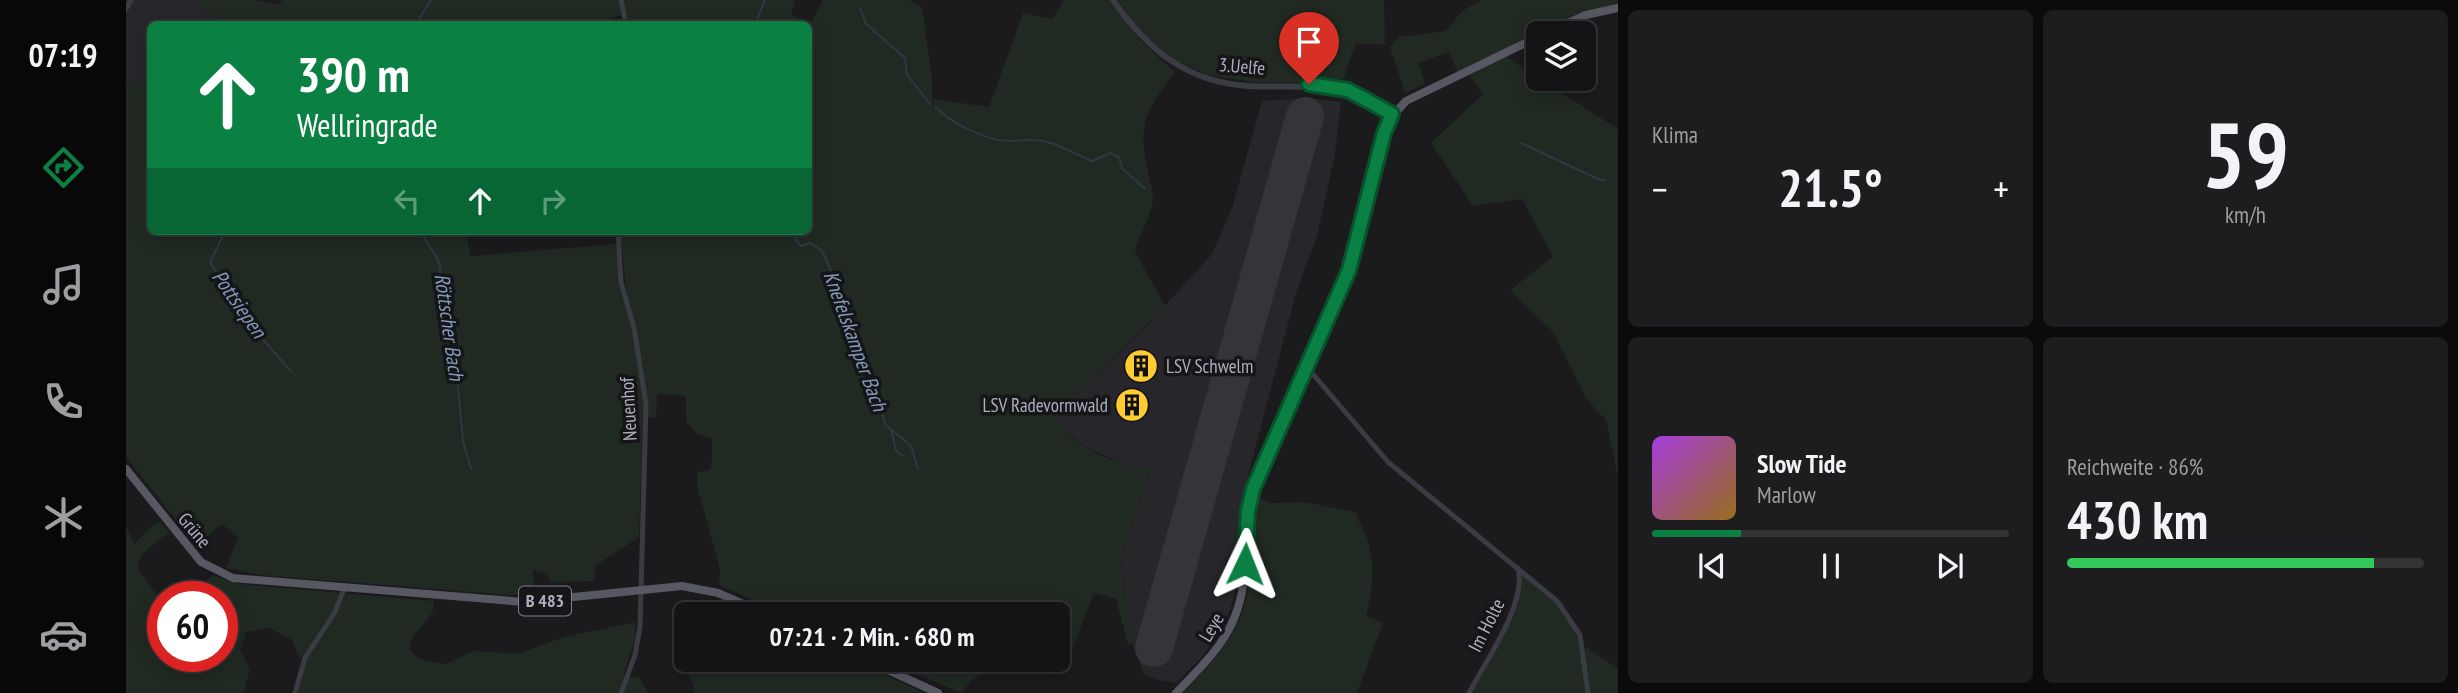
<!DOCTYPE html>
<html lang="de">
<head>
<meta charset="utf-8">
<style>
  :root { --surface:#141416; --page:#1d1d1f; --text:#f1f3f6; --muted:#9d9ea1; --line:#333335; --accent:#0b8043 }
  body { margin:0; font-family:"PT Sans Narrow",sans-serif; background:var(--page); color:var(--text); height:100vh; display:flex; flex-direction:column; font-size:26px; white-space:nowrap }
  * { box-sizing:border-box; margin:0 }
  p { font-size:23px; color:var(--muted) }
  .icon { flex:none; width:38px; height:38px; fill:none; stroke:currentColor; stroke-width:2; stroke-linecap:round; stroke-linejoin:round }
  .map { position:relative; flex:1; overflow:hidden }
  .side { display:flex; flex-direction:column; gap:10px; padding:10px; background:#0b0b0c; width:840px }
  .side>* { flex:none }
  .top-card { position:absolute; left:21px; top:21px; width:665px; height:214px; border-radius:10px; box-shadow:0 4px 18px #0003,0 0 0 2px var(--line); background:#0b8043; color:#fff; overflow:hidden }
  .fabs { position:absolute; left:1400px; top:21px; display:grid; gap:14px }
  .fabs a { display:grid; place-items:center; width:70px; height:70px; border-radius:10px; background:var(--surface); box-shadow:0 4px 18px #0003,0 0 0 2px var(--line); font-size:35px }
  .speed { position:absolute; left:21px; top:581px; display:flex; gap:14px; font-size:35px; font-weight:700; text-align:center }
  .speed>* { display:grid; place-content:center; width:91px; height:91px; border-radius:50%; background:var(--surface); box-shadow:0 4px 18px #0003,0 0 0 2px var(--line); line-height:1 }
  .speed .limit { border:10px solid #d22; background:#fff; color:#111 }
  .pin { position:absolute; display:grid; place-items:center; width:60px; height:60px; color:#fff; margin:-72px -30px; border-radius:50% 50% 50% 0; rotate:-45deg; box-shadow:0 0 7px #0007 }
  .pin .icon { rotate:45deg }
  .me { position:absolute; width:77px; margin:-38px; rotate:2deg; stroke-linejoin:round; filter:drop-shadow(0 0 5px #0008) }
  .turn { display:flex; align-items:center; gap:24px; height:147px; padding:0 35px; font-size:32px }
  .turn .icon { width:91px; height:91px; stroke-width:2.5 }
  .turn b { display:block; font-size:49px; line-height:60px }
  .lanes { display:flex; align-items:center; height:66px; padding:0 35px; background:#0003; justify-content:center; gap:35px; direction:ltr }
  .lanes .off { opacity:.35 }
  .big { font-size:52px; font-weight:700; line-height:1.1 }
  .side .card { flex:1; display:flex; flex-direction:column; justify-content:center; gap:10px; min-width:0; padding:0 24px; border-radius:10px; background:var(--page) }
  .side .dial { align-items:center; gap:0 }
  .dial b { font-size:91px; line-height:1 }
  .song { display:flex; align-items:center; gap:21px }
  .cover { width:84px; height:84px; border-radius:10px; background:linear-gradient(135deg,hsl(280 70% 55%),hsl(40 70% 35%)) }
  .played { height:7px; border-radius:4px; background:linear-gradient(90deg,var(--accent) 25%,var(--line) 25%) }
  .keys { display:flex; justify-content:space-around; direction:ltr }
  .heat { display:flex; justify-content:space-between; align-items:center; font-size:38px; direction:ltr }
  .charge { height:10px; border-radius:5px; background:linear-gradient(90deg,#34c759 86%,var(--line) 0) }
  .side .tiles { flex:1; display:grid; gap:10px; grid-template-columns:repeat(2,1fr) }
  .trip { position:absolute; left:548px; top:602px; width:396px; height:70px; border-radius:10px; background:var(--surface); box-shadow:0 4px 18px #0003,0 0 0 2px var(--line); font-weight:700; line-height:70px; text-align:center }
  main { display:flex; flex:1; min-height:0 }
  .tab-bar { display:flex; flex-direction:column; width:126px; justify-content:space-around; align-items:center; background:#080809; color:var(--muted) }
  .tab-bar .icon { width:49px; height:49px }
  .tab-bar .current { color:var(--accent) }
  .tab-bar b { font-size:32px; color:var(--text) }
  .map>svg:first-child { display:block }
</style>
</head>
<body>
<main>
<nav class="tab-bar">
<b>07:19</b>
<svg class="icon current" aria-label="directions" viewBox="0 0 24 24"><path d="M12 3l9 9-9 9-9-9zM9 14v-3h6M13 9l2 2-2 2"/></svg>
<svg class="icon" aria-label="music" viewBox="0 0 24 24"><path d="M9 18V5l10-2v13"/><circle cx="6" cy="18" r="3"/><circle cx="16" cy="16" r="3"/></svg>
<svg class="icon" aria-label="phone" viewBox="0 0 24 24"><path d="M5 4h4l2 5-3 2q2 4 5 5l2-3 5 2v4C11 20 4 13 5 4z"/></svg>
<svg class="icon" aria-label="climate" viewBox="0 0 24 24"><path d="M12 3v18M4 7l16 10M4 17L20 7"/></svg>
<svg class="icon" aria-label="car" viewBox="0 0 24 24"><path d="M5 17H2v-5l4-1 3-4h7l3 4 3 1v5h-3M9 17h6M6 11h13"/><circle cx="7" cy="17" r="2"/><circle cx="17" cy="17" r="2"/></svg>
</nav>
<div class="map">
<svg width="1492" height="693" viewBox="0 0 1492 693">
  <rect width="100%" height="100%" fill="#1b1a1d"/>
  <g fill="#27262a">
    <path d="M0,0h75l-4,7 36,15 -83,2v61l-24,-5z"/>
    <path d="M1181,98l34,4 -6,52 -18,82 -21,57 -53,202 -9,104 -12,30 -21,29 -25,25 -17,-3 -15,-5 -14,-39 -9,-75 6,-95 -41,-19 -26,-20 -6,-10 96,-95 62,-68 20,-46 30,-107z"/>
  </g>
  <g fill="#202922">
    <path d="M75,0h55l23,5 3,-5h338l3,15 -36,9h-355l-35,-17z"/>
    <path d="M497,0h172l-4,15 20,7 12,-22h86l13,7 10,71 1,35 1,-14 55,8 34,-94 29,6 12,-19h46l31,41 34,31c-26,35 -38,50 -28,95 2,10 6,21 6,32 -2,19 -13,34 -18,52l30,55 -111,111c20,31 62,48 97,53l-30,91 11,83 -4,1 -12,-46 -22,-6 -26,68 -11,-6v-41h-272l-66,-29 1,-16 -23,-83 1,-14 11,-2 3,-11v-20l-15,-5 -11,-12v-26l-29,-2 -1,24 -13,-1 -4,120 -44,29 -1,15 -43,1 -5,-9 -13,-3v23l-24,2 -248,-20 -35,-7 12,-31 -16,-13 -25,22 -71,-89v-377l24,5v146h315l6,25 145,-12 6,53 5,-1 -7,-65h188v-207h-180z"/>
    <path d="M991,0h267l1,45 -29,-2 -14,40 -91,-1 -43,-7 -31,-13 -34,-27z"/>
    <path d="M1356,0h136v6l-80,27 -80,40 -9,-21 -31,11 7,20 -20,10 -15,-46 9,-10 47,-6 16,-20z"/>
    <path d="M1379,56l113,73v349l-12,-58 -19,-20 -34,-68 -43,-42 43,-33 -31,-58 -49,7 -42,-63 52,-49 -16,-21z"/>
    <path d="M1128,497l17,6 33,-1 52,10c2,11 8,16 11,26 9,27 6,51 -1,78l17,7 -26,70h-175c28,-28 57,-57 65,-98 5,-32 3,-65 7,-98z"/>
    <path d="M34,522l10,11c-12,9 -33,19 -32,36l25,34v53h59v-59h-33l23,-22 27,9 195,17c2,22 -26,27 -24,49l9,9 27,5 27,-13 44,3 47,-17 71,-15v18l-12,36 16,2 10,15h-352l10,-34 -8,-2 -7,-17 -23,-12 -23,4 -6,18 10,19 -7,24h-117v-166l9,17 14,-16z"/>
    <path d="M1395,572c40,33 51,40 65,92l-1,-18 33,23v24h-147l39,-74z"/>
    <path d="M559,650l1,10h167l72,33h-232l2,-4 -9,-19z"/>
    <path d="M757,660h147l-5,10c-35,-2 -41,-5 -64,23z"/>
  </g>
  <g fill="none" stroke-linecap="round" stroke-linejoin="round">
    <g stroke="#2f3843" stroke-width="2">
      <path d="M734,8l6,16 39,34 2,17 23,29"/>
      <path d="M290,24l15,-24"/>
      <path d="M629,24l10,-24"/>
      <path d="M810,107c14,16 42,28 62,33 16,3 32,-3 49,2 17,4 29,13 45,19l19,-8 8,4 3,11 23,21"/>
      <path d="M1395,143l79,37h6"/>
      <path d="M99,231l-15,32c13,14 14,33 31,45l-1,4c17,20 33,40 51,59"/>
      <path d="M296,231c3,14 16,22 18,36 2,18 -4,42 12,54l11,120 8,28"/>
      <path d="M663,231l12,15 9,-3 12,8 4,8 26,64 34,103 5,3 5,22 7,5"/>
      <path d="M765,429l20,17 7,23"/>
    </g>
    <path stroke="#34343a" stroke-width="38" d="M1028,648l151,-532"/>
    <g stroke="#3b3c43" stroke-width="5">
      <path d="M495,0l5,24"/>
      <path d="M0,9l5,-9"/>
      <path d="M492,231l3,51 13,46 12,76 -6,223 -5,28 -14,38"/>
      <path d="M1180,366l82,96 169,139 23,34 8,58"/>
      <path d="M169,693l10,-35 30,-46 9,-23"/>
      <path d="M1343,693c17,-33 58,-89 49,-125"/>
    </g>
    <path stroke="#3b3c43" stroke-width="6" d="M987,0c34,49 73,82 135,86 57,3 94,-9 144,28"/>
    <g stroke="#575862" stroke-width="8">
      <path d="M1420,33l40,-18 32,-7"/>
      <path d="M0,469l75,93 32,16 291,24 158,-16 36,7 48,21"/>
      <path d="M740,660l72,33"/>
      <path d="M1050,693c41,-42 67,-67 69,-129 1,-25 0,-51 8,-75l96,-219 40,-150 17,-19 132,-64"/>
    </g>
  </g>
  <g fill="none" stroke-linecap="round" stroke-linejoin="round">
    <g stroke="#07532c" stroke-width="18">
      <path id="route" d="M1119,564l3,-53 5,-22 96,-219 35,-137 8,-19 -44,-24 -39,-6"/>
    </g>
    <use href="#route" stroke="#0b8043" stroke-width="12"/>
  </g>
  <defs>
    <g id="building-disc" transform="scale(1.75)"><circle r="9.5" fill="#ffcc31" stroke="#161518"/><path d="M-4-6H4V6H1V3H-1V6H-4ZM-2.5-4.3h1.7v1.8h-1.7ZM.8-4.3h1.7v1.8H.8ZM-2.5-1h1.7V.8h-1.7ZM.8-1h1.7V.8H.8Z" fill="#111"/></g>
  </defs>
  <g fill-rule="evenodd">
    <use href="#building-disc" x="1015" y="366"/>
    <use href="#building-disc" x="1006" y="405"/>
  </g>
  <g text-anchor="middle" stroke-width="7" stroke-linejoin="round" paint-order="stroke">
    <rect fill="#161518" stroke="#7f828c" stroke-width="2" x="393" y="586.5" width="52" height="29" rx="5"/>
    <g font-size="18" font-weight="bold" fill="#acb0bd">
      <text x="419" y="607">B 483</text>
    </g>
    <g font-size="19" fill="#acb0bd" stroke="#161518">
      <text transform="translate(1116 66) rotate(5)" y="7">3.Uelfe</text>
      <text transform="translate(502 409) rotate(-93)" y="7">Neuenhof</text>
      <text transform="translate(69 530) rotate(50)" y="7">Grüne</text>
      <text transform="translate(1360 625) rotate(-63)" y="7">Im Holte</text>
      <text transform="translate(1085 627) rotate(-59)" y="7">Leye</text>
    </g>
    <g font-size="19" fill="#acb0bd" stroke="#161518" text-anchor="start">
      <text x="1040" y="373">LSV Schwelm</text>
      <text x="982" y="412" text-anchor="end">LSV Radevormwald</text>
    </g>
    <g font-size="21" font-style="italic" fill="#819bba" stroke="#161518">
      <text transform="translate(113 304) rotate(55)" y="7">Pottsiepen</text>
      <text transform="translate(323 327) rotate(82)" y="7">Röttscher Bach</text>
      <text transform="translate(729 341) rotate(70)" y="7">Knefelskamper Bach</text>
    </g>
  </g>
</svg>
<div class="fabs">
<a><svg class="icon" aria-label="layers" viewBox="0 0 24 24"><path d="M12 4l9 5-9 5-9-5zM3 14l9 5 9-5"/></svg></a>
</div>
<div class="speed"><div class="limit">60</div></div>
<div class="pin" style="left:1183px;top:84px;background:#d93025"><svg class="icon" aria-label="arrive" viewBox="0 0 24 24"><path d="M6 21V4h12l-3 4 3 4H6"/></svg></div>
<svg class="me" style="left:1119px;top:564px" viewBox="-20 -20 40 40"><path d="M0-17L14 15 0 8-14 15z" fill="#0b8043" stroke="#fff" stroke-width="4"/></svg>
<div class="trip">07:21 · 2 Min. · 680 m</div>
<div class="top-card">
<div class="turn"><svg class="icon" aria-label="ahead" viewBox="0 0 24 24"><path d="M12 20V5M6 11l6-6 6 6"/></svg><div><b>390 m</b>Wellringrade</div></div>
<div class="lanes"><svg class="icon off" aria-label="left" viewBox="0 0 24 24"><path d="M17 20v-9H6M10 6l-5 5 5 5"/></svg><svg class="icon" aria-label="ahead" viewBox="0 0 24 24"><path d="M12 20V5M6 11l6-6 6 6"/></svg><svg class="icon off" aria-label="right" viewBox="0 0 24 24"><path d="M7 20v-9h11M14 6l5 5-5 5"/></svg></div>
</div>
</div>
<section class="side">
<div class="tiles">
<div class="card"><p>Klima</p>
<div class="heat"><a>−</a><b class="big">21.5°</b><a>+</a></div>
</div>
<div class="card dial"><b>59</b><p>km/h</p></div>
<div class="card">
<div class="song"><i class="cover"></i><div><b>Slow Tide</b><p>Marlow</p></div></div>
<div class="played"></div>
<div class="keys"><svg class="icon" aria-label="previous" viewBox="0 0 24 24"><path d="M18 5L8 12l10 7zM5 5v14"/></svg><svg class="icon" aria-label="pause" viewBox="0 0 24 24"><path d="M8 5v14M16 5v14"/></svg><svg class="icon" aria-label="next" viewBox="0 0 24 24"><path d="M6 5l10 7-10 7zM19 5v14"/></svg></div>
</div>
<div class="card"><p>Reichweite · 86%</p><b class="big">430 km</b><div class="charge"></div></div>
</div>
</section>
</main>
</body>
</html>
